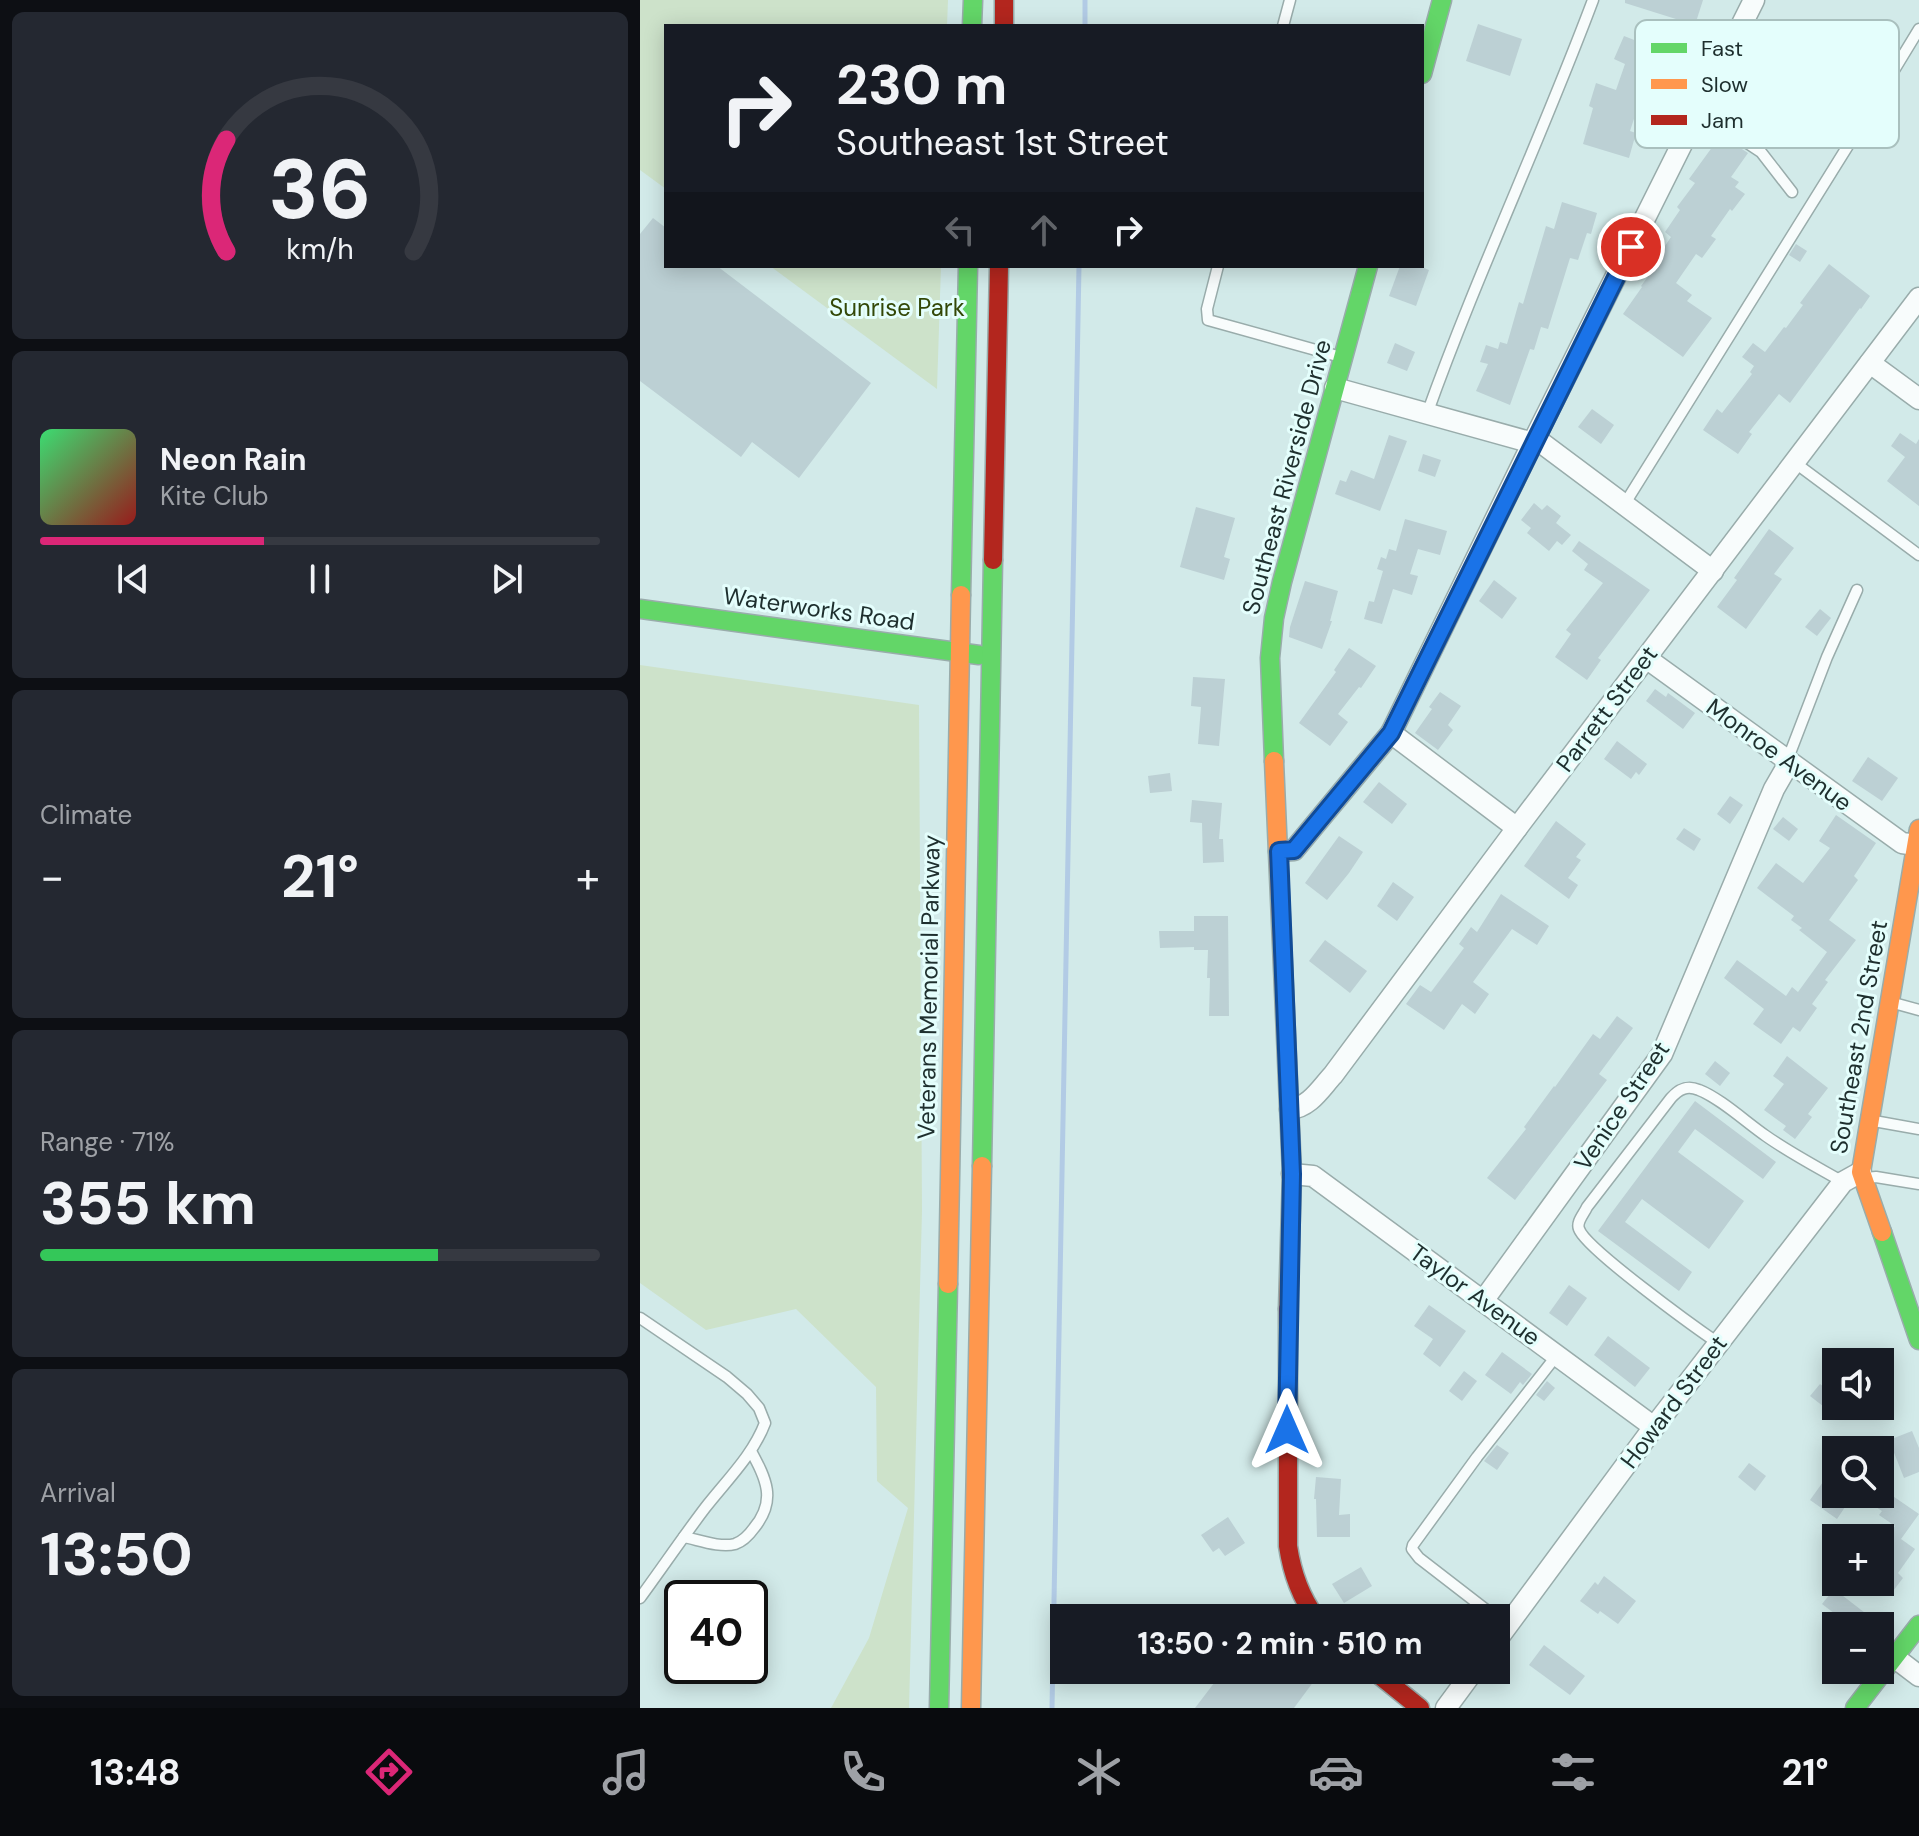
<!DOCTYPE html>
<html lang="en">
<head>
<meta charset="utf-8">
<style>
  :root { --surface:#171b24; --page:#242831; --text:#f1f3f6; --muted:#9ea1a6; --line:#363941; --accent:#db2777 }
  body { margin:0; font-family:"DM Sans",sans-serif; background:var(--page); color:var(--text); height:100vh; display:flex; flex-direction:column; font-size:30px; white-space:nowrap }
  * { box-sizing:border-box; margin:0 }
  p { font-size:26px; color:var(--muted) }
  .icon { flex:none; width:44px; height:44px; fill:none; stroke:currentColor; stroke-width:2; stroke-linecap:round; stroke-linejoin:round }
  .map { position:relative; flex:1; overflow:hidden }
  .side { display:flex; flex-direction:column; gap:12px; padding:12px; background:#0d0f14; width:640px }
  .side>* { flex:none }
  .banner { position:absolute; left:24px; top:24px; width:760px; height:244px; border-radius:0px; box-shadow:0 4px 20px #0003; background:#171b24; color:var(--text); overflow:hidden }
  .tools { position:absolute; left:1182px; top:1348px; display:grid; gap:16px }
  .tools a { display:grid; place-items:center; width:72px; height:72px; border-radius:0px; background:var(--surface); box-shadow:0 4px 20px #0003; font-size:40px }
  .speed { position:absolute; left:24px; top:1580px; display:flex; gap:16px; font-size:40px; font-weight:700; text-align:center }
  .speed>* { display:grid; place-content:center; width:104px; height:104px; border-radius:50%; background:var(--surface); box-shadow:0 4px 20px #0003; line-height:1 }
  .speed .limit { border:4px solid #111; border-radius:12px; background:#fff; color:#111 }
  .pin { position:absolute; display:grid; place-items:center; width:68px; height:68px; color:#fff; margin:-34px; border:4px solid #fff; border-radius:50%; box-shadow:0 2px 8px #0007 }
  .me { position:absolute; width:88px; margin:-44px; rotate:0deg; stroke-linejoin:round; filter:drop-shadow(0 0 6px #0008) }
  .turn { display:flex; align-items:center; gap:28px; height:168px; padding:0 40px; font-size:36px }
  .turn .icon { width:104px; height:104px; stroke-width:2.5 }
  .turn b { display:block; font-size:56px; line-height:68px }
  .lanes { display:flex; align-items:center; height:76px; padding:0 40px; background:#0003; justify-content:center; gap:40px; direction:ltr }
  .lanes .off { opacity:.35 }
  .big { font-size:60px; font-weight:700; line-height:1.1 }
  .side .widget { flex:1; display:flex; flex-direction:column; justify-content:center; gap:12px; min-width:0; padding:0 28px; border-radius:12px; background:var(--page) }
  .side .dial { align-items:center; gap:0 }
  .dial svg { height:208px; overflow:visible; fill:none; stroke:var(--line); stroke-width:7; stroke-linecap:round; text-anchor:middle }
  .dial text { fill:var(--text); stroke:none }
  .song { display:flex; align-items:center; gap:24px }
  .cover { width:96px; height:96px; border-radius:12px; background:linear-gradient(135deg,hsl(140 70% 55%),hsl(0 70% 35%)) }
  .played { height:8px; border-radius:4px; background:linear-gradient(90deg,var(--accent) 40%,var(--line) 40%) }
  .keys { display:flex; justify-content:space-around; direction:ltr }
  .heat { display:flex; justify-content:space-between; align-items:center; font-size:44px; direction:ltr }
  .charge { height:12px; border-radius:6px; background:linear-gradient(90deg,#34c759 71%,var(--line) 0) }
  .trip { position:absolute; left:410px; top:1604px; width:460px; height:80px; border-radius:0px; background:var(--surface); box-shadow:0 4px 20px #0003; font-weight:700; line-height:80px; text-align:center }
  .dock { display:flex; height:128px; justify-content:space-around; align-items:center; background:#090b0e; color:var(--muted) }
  .dock .icon { width:56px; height:56px }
  .dock .current { color:var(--accent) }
  .dock b { font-size:36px; color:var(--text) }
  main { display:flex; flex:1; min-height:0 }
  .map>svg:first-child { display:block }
</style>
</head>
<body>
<main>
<section class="side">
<div class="widget dial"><svg viewBox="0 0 100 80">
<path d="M14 69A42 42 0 1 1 86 69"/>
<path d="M14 69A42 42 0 0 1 14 26" stroke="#db2777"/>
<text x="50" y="56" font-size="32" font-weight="700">36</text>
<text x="50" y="72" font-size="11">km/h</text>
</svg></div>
<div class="widget">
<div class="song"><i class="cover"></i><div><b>Neon Rain</b><p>Kite Club</p></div></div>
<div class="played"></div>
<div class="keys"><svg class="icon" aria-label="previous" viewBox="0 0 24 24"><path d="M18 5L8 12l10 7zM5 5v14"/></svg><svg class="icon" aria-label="pause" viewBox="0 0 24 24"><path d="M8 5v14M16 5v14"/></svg><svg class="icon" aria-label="next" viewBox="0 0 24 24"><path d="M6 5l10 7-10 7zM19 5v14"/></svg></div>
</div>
<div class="widget"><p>Climate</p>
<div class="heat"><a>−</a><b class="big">21°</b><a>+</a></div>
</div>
<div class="widget"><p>Range · 71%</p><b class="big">355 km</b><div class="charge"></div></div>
<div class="widget"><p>Arrival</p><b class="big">13:50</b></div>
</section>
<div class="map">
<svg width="1279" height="1708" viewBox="0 0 1279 1708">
  <rect width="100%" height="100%" fill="#d2eae9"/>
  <g fill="#cde2ca">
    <path d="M0,0h308l-1,26h-281v163l-26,-19z"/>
    <path d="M130,266h171l-4,123z"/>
    <path d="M0,665l279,40 3,506 -13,497h-78l38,-70 39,-130 -31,-27 -1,-94 -80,-78 -90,21 -66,-47z"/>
  </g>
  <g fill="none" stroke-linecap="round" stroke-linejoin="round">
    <g stroke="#b2cbe5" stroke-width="5">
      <path d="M445,26v-26"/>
      <path d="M412,1708l27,-1442"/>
    </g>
  </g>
  <g fill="#bcd0d4">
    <path d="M985,0h78l-8,25 -70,-22z"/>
    <path d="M838,24l44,15 -12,37 -44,-15z"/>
    <path d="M984,36l41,16 -10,24 -6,-3 -19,58 6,2 -7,25 -46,-14 10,-36 -4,-2 7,-23 20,7 9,-26 -11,-5z"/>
    <path d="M1079,134l29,19 -17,24 8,5 -4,5 10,7 -13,17 -2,-2 -19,27 5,3 -14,19 -6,-4 -20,29 16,12 -5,6 25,17 -29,39 -60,-43 19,-27 -1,-1 17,-23 -3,-2 16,-24 -6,-5 15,-22 -3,-3 18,-24 -6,-4 24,-33 -1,-1z"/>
    <path d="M922,202l35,11 -6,21 -4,-1 -9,27 -8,-2 -22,71 -7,-2 -7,23 -4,-1 -20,56 -34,-14 12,-27 -8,-2 6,-17 12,4 2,-7 7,2 12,-42 4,2 23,-78 8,3z"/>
    <path d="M13,218l13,10v38h51l154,117 -72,95 -47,-36 -11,15 -101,-76v-147z"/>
    <path d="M1156,244l11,7 -7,11 -11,-7z"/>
    <path d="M1189,264l41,32 -9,13 -1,-1 -70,95 -11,-9 -30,38 3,2 -14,20 -35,-24 14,-21 5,4 30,-39 -2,-2 4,-6 -12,-9 11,-14 12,9 19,-25 2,1 17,-23 -3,-2z"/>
    <path d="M760,266h19l10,4 -13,36 -27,-10z"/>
    <path d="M755,343l20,9 -8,19 -20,-8z"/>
    <path d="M952,409l22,16 -13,19 -23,-17z"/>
    <path d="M1260,433l16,11 3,-5v67l-32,-25 18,-24 -14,-11z"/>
    <path d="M749,435l18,6 -27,70 -45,-17 5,-14 6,2 5,-12 23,9z"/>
    <path d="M783,454l18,6 -6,17 -17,-6z"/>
    <path d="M894,503l8,7 5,-5 14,11 -5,7 15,12 -9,10 -5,-4 -8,10 -22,-18 4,-5 -10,-8z"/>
    <path d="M556,507l39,11 -11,39 6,2 -6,21 -44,-13z"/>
    <path d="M765,519l42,12 -7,24 -22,-6 -8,25 8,2 -6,19 -19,-6 -11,35 -18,-5 5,-18 5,1 9,-31 -6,-2 4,-12 5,2 3,-10 7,2z"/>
    <path d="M1129,529l25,19 -20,26 8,5 -36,50 -29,-22 20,-27 -3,-2z"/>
    <path d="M939,541l71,49 -52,68 3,2 -14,20 -32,-23 16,-23 -5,-4 37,-47 -19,-13 4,-6 -16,-13z"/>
    <path d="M854,580l23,18 -15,21 -23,-18z"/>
    <path d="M665,581l33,10 -8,30h2l-10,28 -33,-12 1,-10z"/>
    <path d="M1180,609l11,9 -14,18 -12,-9z"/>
    <path d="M709,648l27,18 -15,22 -2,-1 -21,27 10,8 -18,24 -31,-23 37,-51 -2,-2z"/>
    <path d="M553,677l32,2 -6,67 -21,-2 3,-37 -10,-1z"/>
    <path d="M1015,689l11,8 2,-4 27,20 -12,16 -37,-28z"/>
    <path d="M800,692l21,14 -13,19 5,5 -15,20 -23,-17 17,-24 -3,-2z"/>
    <path d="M977,741l30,23 -8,11 -3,-3 -5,7 -27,-20z"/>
    <path d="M1228,757l30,21 -16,23 -30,-20z"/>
    <path d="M530,773l2,18 -22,2 -2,-17z"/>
    <path d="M739,782l28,22 -15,20 -29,-22z"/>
    <path d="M1090,796l13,9 -13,19 -13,-10z"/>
    <path d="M552,800l30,3 -3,36h4l1,23 -21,1 -1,-40 -12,-1z"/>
    <path d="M1196,815l40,28 -22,33 4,4 -29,40 27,20 -31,40 3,2 -16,22 5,4 -17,24 -7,-5 -12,17 -28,-20 11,-15 -40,-31 13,-18 49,36 6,-9 6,5 29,-40 -28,-22 3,-2 -11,-8 3,-4 -37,-28 19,-25 27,20 27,-35 -11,-7z"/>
    <path d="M1143,817l15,12 -9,12 -16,-12z"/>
    <path d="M916,821l30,23 -10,13 5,3 -13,18 10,7 -9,14 -45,-33z"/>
    <path d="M1044,828l17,11 -7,12 -18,-12z"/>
    <path d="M699,836l24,16 -14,21 -22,27 -22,-17z"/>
    <path d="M753,882l21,15 -17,24 -20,-15z"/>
    <path d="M861,894l48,32 -12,19 -25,-16 -39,53 16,12 -14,20 -13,-10 -18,26 -38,-26 14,-19 11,7 33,-44 -5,-4 12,-17 6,5z"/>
    <path d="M554,916h34l1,100h-20l1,-38h-3l1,-28h-14v-3l-34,1 -1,-17h35z"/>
    <path d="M685,940l42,31 -17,22 -41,-32z"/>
    <path d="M977,1016l16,12 -34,46 8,6 -92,120 -28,-22 39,-49 -2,-2 30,-41 1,1 38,-53 7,5z"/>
    <path d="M1147,1056l41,32 -20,26 4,3 -17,22 -12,-9 3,-4 -22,-16 20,-26 -11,-8z"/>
    <path d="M1075,1061l15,12 -10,13 -15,-12z"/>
    <path d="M1055,1101l81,61 -13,17 -68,-50 -17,23 66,49 -35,48 -67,-50 -17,23 67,50 -13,19 -81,-60z"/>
    <path d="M929,1285l18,13 -20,28 -18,-13z"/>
    <path d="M789,1305l37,26 -26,36 -17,-13 10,-15 -19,-13z"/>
    <path d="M968,1336l42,32 -15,19 -41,-32z"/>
    <path d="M862,1352l30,22 -9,11 -3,-3 -9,12 -26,-19z"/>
    <path d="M824,1371l13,10 -15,20 -13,-10z"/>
    <path d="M907,1381l8,7 -11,13 -8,-6z"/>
    <path d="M1180,1384l16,12v3l-8,11 -18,-14z"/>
    <path d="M1272,1431l7,17v24l-15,6 -15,-38z"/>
    <path d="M857,1445l12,8 -12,17 -13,-9z"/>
    <path d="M1109,1463l17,13 -11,15 -17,-14z"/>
    <path d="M676,1477l25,2 -2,36 11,-1v23h-33l-1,-38h-2z"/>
    <path d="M1183,1482l13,10v2h3l10,7 -12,18 -27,-19z"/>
    <path d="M1241,1488l38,26 -18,25 14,10 -17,24 5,5 -13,17 -10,-8v-40l15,-21 -16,-11 3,-4 -12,-8 7,-9h3z"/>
    <path d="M588,1517l17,26 -20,13 -6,-8 -6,4 -12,-17z"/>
    <path d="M721,1567l11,19 -28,17 -12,-19z"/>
    <path d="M964,1576l32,25 -18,23 -18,-13 -2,3 -18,-13 15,-19 3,3z"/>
    <path d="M1194,1589l48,37h-31l-29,-22z"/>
    <path d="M904,1645l41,31 -15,19 -41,-30z"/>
    <path d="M584,1670h76l14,11 -20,27h-99z"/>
  </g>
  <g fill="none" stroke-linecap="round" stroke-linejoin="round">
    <g stroke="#99acab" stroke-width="13">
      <g id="lane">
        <path d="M643,26l7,-26"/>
        <path d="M1059,111l62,41 31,40"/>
        <path d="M578,266l-11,43 1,11 133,37"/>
        <path d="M787,414c50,-140 114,-275 166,-414"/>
        <path d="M1154,462l125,93"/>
        <path d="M984,505l230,-369 65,-107"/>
        <path d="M1147,761l40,-104 30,-67"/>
        <path d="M1250,1002l29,8"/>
        <path d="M1234,1121l45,8"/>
        <path d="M1225,1178l11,-1 43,7"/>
        <path d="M0,1318l87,59 20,17 12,14 6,15c-12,32 -39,58 -60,85 -22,29 -43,60 -65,90"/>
        <path d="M1078,1343c-22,-15 -133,-95 -139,-114 -3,-7 5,-15 8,-22l84,-109c8,-9 16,-13 28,-8 21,8 48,33 67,46 24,17 51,31 77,46"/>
        <path d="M44,1537c15,3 36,11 51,7 9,-3 14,-9 19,-16 23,-28 12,-49 -3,-77"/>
        <path d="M584,1618l82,-8"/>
        <path d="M867,1626l-88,-68 -7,-9 1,-4 64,-88 80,-102"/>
      </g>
    </g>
    <g stroke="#99acab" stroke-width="23">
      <g id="street">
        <path d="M1230,363l49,36"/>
        <path d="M695,388l198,55"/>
        <path d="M895,438l178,133"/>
        <path d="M1006,658l256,185 14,2"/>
        <path d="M751,733l126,95"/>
        <path d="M639,851l15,-1 97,-117 144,-295 219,-438"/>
        <path d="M650,1109c20,-2 30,-20 43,-34l184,-247 402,-530"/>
        <path d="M652,1174l21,2 341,251"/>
        <path d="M843,1301l179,-247 112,-265 15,-26"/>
        <path d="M856,1641l158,-214 189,-245 18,-10"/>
        <path d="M1254,1657l25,19"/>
        <path d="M806,1708l28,-38"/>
      </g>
    </g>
    <g stroke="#99acab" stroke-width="21">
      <g id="fast">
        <path d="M332,26l1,-26"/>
        <path d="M782,74l20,-74"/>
        <path d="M321,595l7,-329"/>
        <path d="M0,609l339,46"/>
        <path d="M634,761l-4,-103 4,-40 8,-36 86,-316"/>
        <path d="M342,1166l11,-606"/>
        <path d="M1242,1232l37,108"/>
        <path d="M299,1708l9,-424"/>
        <path d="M1215,1708l64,-83"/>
      </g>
    </g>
    <g stroke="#99acab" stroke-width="21">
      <g id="slow">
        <path d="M634,761l18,413 -4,135"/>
        <path d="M1242,1232l-21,-60 58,-343"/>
        <path d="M308,1284l13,-689"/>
        <path d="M331,1708l11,-542"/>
      </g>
    </g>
    <g stroke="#99acab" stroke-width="21">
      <g id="jam">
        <path d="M364,0v26"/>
        <path d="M353,560l6,-294"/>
        <path d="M648,1309v237c4,27 12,50 28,72"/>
        <path d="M733,1670l47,38"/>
      </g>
    </g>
    <use href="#lane" stroke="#f8fcfc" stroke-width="10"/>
    <use href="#street" stroke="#f8fcfc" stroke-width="20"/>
    <use href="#fast" stroke="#63d668" stroke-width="18"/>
    <use href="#slow" stroke="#ff974d" stroke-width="18"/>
    <use href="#jam" stroke="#b3261e" stroke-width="18"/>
  </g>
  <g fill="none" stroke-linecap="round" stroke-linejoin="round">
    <g stroke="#114b97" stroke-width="20">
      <path id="route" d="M647,1430l5,-256 -13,-323 15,-1 97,-117 240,-486"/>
    </g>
    <use href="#route" stroke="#1a73e8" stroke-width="14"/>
  </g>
  <g text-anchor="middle" stroke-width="6" stroke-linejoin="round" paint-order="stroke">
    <g font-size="24" fill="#334807" stroke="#e4fefc">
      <text x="257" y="316">Sunrise Park</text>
    </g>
    <g font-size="24" fill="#1e2f2e" stroke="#e4fefc">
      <text transform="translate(647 477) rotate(-75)" y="8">Southeast Riverside Drive</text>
      <text transform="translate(179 609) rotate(8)" y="8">Waterworks Road</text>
      <text transform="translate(967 709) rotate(-53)" y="8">Parrett Street</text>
      <text transform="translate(1139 755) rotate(36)" y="8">Monroe Avenue</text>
      <text transform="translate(289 987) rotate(-89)" y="8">Veterans Memorial Parkway</text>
      <text transform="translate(1219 1037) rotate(-80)" y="8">Southeast 2nd Street</text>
      <text transform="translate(982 1106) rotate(-56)" y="8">Venice Street</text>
      <text transform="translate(835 1295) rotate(36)" y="8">Taylor Avenue</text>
      <text transform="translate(1034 1402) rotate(-53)" y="8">Howard Street</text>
    </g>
  </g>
  <rect x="995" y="20" width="264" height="128" rx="12" fill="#e4fefc" stroke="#a9c0be" stroke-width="2"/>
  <rect x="1011" y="43" width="36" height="10" fill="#63d668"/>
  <rect x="1011" y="79" width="36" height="10" fill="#ff974d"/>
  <rect x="1011" y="115" width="36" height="10" fill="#b3261e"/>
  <g font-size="22" fill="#1e2f2e">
    <text x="1061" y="56">Fast</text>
    <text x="1061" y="92">Slow</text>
    <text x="1061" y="128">Jam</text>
  </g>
</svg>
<div class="tools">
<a><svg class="icon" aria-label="sound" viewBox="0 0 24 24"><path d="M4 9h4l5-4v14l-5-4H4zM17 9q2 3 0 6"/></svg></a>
<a><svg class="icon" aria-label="search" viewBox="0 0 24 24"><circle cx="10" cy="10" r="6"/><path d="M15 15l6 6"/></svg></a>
<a>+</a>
<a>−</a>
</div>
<div class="speed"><div class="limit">40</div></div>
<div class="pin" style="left:991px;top:247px;background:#d93025"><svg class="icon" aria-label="arrive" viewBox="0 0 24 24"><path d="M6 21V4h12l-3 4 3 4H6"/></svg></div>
<svg class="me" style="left:647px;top:1430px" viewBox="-20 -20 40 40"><path d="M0-17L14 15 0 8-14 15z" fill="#1a73e8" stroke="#fff" stroke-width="4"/></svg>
<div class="trip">13:50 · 2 min · 510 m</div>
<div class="banner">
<div class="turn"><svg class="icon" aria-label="right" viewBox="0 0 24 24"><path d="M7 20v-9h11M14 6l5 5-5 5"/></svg><div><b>230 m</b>Southeast 1st Street</div></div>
<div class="lanes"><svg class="icon off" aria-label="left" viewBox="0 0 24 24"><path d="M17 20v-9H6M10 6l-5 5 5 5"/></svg><svg class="icon off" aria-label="ahead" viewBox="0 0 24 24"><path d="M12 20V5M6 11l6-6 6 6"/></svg><svg class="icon" aria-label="right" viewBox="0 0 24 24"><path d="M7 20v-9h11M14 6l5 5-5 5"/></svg></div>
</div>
</div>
</main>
<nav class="dock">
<b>13:48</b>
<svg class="icon current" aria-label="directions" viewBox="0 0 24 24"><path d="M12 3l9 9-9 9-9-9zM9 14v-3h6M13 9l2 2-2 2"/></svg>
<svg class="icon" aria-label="music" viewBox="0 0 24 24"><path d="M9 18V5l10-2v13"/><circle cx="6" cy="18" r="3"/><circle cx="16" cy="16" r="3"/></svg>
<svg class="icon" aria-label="phone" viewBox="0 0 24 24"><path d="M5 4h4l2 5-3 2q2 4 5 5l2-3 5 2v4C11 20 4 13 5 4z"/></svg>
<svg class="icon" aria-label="climate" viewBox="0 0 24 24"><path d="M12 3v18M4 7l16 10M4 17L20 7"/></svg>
<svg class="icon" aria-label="car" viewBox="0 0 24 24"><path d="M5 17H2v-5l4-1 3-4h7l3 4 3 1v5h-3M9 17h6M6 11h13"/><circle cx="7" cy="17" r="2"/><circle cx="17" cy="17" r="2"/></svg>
<svg class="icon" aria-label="filters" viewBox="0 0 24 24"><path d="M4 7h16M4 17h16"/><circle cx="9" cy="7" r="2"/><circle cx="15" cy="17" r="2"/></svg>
<b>21°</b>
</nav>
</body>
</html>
